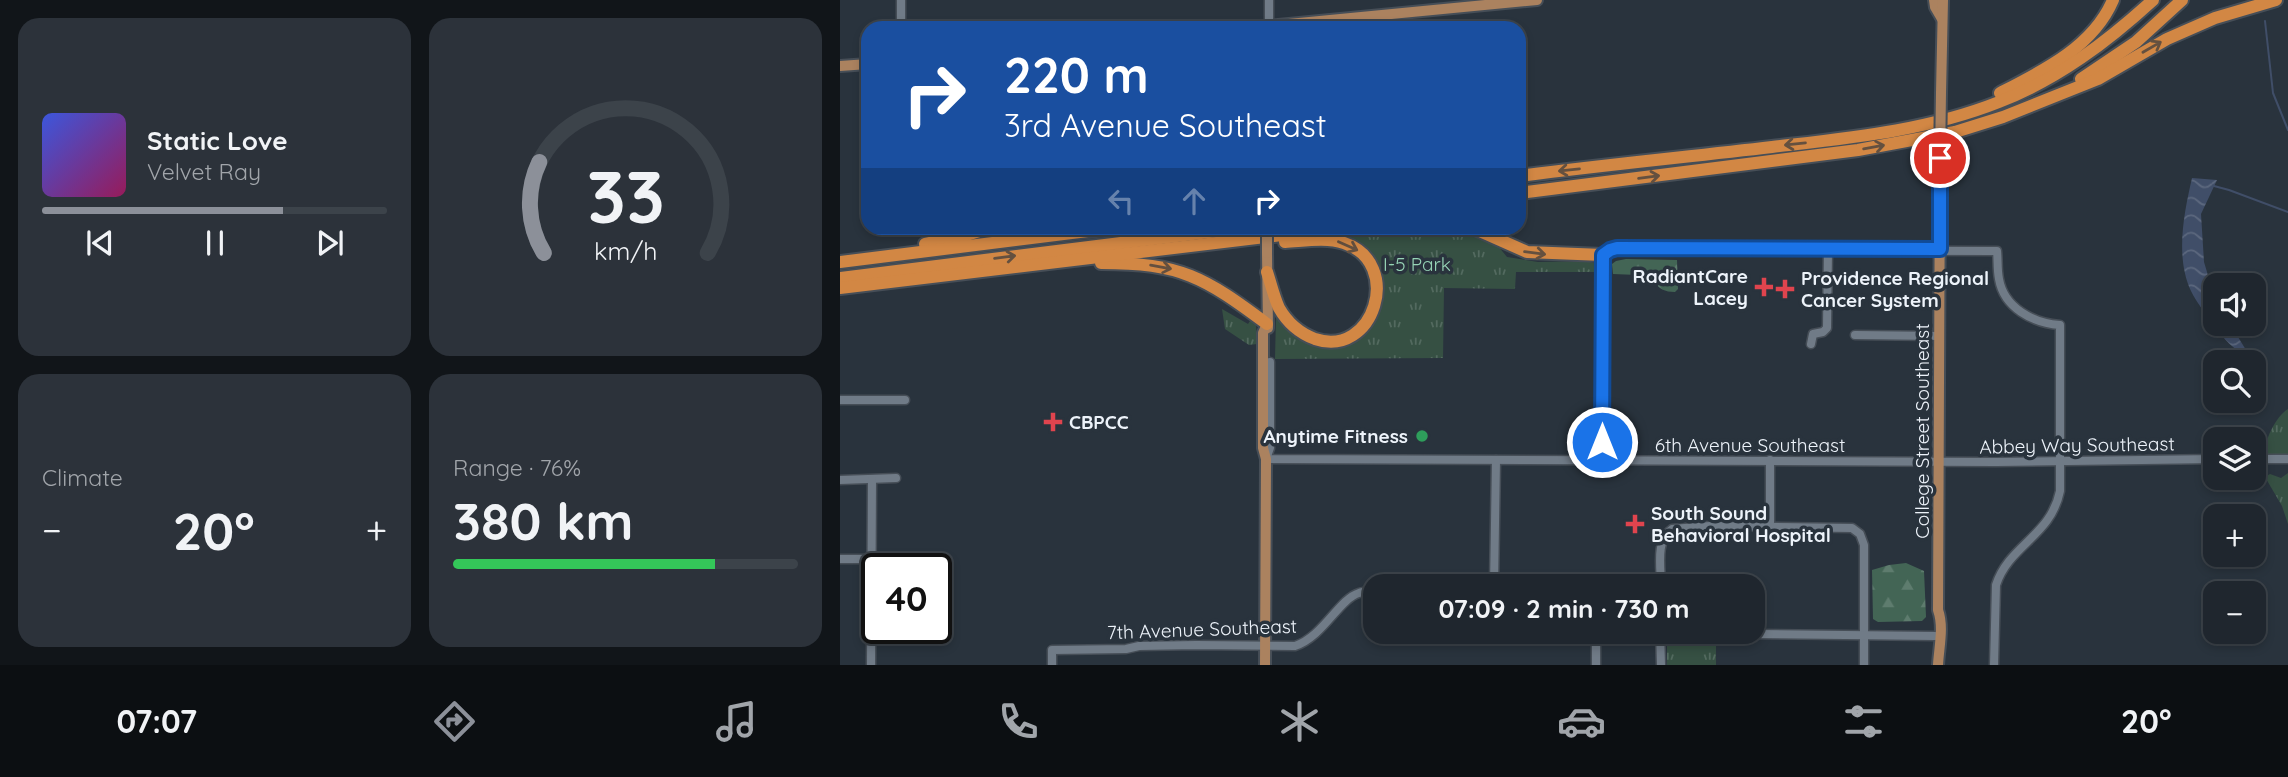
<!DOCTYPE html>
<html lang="en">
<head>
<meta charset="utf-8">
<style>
  :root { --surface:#1f262e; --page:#2c323a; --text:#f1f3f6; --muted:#a1a5aa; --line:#3c434a; --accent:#8c9099 }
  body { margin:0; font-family:Quicksand,sans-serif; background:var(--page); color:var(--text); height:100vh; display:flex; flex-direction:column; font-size:26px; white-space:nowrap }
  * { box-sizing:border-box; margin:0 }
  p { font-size:23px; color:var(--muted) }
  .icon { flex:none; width:38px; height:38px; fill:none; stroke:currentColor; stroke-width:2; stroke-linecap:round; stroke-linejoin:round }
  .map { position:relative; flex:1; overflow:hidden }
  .drawer { display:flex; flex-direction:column; gap:18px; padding:18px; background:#111519; width:840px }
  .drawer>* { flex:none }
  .hud { position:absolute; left:21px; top:21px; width:665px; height:214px; border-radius:21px; box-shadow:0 4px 10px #0003,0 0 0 2px var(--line); background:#1a4fa0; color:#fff; overflow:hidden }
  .controls { position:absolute; left:1363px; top:273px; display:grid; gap:14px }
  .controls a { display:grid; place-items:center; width:63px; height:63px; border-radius:14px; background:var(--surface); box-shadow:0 4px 10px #0003,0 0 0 2px var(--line); font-size:35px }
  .speed { position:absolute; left:21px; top:553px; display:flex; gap:14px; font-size:35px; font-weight:700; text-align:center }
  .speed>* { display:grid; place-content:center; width:91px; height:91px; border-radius:50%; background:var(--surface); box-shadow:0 4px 10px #0003,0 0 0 2px var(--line); line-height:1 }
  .speed .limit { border:4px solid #111; border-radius:10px; background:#fff; color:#111 }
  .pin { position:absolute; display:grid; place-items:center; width:60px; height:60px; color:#fff; margin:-30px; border:4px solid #fff; border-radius:50%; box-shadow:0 2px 7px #0007 }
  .me { position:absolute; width:77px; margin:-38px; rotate:0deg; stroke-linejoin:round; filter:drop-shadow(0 0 5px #0008) }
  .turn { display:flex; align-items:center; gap:24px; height:147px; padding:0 28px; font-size:32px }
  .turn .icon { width:91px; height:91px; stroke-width:2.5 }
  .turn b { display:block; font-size:49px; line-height:60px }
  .lanes { display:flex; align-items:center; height:66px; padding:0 28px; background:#0003; justify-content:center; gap:35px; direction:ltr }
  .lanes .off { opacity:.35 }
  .big { font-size:52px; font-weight:800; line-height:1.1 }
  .drawer .widget { flex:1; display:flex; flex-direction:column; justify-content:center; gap:10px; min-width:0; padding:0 24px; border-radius:21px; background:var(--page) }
  .drawer .dial { align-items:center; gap:0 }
  .dial svg { height:182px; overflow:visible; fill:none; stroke:var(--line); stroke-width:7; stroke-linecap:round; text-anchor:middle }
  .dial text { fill:var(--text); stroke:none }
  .song { display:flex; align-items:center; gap:21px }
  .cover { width:84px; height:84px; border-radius:10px; background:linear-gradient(135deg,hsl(230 70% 55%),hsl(330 70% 35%)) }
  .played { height:7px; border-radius:4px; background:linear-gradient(90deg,var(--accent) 70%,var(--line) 70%) }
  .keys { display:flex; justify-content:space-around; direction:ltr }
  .heat { display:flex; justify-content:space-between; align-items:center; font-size:38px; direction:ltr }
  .charge { height:10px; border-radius:5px; background:linear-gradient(90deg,#34c759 76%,var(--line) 0) }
  .drawer .tiles { flex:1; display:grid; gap:18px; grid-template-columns:repeat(2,1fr) }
  .trip { position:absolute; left:523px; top:574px; width:402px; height:70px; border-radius:21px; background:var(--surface); box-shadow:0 4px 10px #0003,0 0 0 2px var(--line); font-weight:800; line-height:70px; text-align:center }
  .menu { display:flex; height:112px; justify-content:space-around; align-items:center; background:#0c0f12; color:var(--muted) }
  .menu .icon { width:49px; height:49px }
  .menu .on { color:var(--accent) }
  .menu b { font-size:32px; color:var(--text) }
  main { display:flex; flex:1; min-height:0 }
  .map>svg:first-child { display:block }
</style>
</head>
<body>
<main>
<section class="drawer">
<div class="tiles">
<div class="widget">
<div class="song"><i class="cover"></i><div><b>Static Love</b><p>Velvet Ray</p></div></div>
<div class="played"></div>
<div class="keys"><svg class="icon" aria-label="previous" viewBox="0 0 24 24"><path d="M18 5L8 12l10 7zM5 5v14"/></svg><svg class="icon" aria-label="pause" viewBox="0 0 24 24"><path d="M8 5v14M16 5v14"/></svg><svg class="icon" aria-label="next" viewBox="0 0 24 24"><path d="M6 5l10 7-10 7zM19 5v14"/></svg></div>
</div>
<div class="widget dial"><svg viewBox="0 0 100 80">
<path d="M14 69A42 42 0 1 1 86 69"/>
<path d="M14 69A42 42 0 0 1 12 29" stroke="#8c9099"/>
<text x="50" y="56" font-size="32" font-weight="700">33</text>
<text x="50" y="72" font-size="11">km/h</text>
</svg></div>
<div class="widget"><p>Climate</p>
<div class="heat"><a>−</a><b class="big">20°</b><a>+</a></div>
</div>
<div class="widget"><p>Range · 76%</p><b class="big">380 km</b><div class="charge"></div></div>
</div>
</section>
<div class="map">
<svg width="1448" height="665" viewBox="0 0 1448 665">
  <defs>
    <pattern id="grass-tufts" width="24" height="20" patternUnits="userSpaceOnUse" patternTransform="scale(1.75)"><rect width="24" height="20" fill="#365043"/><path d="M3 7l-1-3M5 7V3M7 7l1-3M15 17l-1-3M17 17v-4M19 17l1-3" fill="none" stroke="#536a5f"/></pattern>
    <pattern id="forest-firs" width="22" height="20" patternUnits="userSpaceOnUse" patternTransform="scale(1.75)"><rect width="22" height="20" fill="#436555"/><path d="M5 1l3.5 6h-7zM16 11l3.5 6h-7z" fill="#5e7c6e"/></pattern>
    <pattern id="water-waves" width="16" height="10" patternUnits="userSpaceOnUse" patternTransform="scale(1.75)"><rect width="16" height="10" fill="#404e68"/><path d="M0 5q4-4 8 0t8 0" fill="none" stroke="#5c687e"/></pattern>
  </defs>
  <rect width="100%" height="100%" fill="#29333d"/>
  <g fill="url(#grass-tufts)">
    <path d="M543,228h73l42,18 9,11 31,5 47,-1 9,2 3,9h-81l-1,17 -71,-1 -1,70 -168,1 1,-42 14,15 24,11 55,-16c10,-15 21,-41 10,-59 -8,-12 -23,-22 -33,-31v-3z"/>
    <path d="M382,309l26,15 2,-3 6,2 1,21 -8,1 -24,-16z"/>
    <path d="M1448,409v47h-23c-2,-14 11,-40 23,-47z"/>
    <path d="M1448,473v51l-6,-18 -17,-29 5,-3 11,4z"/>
    <rect x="827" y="641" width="49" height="24"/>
  </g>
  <g fill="url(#forest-firs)">
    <path d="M786,259l51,1 1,29 -3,3c-10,0 -17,-3 -21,-12l-16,-5 -25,-1 -1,-10 4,-3z"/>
    <path d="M1066,563l18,8 2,46 -4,4 -44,1 -5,-3 -1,-49 17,-5z"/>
  </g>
  <path fill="url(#water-waves)" d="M1352,178l25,2 -16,34 3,48 11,37 1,25h14l16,26 -4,3c-12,-6 -22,-19 -30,-31 -7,-10 -16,-20 -21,-31 -16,-34 -7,-78 1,-113z"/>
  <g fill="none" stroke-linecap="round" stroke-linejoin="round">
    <g stroke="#404e68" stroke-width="2">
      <path d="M1425,21l8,72 15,37"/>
      <path d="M1374,186l15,4 59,22"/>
    </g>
    <g stroke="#464e57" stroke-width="11">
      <g id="minor">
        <path d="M429,26v-26"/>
        <path d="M61,28v-28"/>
        <path d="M1015,335l85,1"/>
        <path d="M971,344l2,-10 10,-2 4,-4 1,-78"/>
        <path d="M430,362v86l-4,11 730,3 220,-3"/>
        <path d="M0,400h65"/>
        <path d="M1414,459h34"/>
        <path d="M762,460l1,-205 7,-5 387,1c1,9 0,18 2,28 5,29 34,44 61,46v166c-9,45 -51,54 -64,94l-2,80"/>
        <path d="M930,460v67"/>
        <path d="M0,480l56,-2"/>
        <path d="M0,559h31"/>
        <path d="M654,586l2,-126"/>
        <path d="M821,586c0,-18 -6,-46 11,-57l38,-3 142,2 8,6 4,11v120"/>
        <path d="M743,632l352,4"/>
        <path d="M820,632l1,33"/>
        <path d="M31,665l1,-185"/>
        <path d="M212,665v-15l74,-1 13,-3 57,-1 99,1c28,-9 44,-47 64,-53 5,-2 11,-1 17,-1"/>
        <path d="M756,665v-32"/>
      </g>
    </g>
    <g stroke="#464e57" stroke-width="14">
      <g id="major">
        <path d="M1094,0l1,7 7,12"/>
        <path d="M407,28l290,-28"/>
        <path d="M0,66l28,-2"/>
        <path d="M1101,93l2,-93"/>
        <path d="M427,253l1,75"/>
        <path d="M425,665l1,-206 -3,-11v-115l4,-9"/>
        <path d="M1098,665c1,-18 6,-38 0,-55l2,-452"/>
      </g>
    </g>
    <g stroke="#464e57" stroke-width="16">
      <g id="highway">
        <path d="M1241,79l55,-37 46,-42"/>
        <path d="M1160,93c43,-22 93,-46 113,-93"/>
        <path d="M679,176c84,-11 168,-19 253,-29 77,-9 154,-16 227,-45 59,-23 108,-60 154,-102"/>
        <path d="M679,193l339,-43 97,-18 48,-15 95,-38 69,-40 48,-21 61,-18"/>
        <path d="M633,228l54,24 76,3"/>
        <path d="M85,244l35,-7 29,-9"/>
        <path d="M0,262l272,-34"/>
        <path d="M261,263c80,0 103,14 166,61"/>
        <path d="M427,272c4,12 7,25 12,36 8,14 20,25 36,31 59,20 89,-76 29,-96 -18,-6 -40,-2 -59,-1"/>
        <path d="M0,278l401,-50"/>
        <path d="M0,288l501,-60"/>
      </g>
    </g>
    <use href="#minor" stroke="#707b87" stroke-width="8"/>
    <use href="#major" stroke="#ab825f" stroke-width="10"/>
    <use href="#highway" stroke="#d28744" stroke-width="12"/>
    <g stroke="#464e57" stroke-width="14" stroke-linecap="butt">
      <g id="major-bridge">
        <path d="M1100,158l1,-65"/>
        <path d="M427,253v-25"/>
      </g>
    </g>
    <use href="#major-bridge" stroke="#ab825f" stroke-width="10"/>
  </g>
  <defs><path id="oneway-shaft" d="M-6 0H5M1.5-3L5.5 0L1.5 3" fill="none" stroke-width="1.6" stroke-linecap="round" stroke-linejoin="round" transform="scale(1.75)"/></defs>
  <g stroke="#64503f">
    <use href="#oneway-shaft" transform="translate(1312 47) rotate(-30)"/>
    <use href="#oneway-shaft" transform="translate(955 144) rotate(174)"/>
    <use href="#oneway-shaft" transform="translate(1034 147) rotate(-10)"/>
    <use href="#oneway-shaft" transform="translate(729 170) rotate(174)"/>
    <use href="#oneway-shaft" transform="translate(809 177) rotate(-7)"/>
    <use href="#oneway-shaft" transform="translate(508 246) rotate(24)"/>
    <use href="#oneway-shaft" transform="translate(695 253) rotate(7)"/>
    <use href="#oneway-shaft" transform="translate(165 257) rotate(-7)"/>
    <use href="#oneway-shaft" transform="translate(321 267) rotate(10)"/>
  </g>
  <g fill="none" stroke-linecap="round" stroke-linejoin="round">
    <g stroke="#114b97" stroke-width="18">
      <path id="route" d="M762,442l1,-187 7,-5 7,-2 323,1v-91"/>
    </g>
    <use href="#route" stroke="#1a73e8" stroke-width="12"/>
  </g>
  <g fill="#e0444e" stroke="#29333d" stroke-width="2.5">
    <path d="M920.5 276.5h7v7h7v7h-7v7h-7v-7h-7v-7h7z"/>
    <path d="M941.5 278.5h7v7h7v7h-7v7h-7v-7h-7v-7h7z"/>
    <path d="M209.5 411.5h7v7h7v7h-7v7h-7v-7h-7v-7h7z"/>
    <path d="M791.5 513.5h7v7h7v7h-7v7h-7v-7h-7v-7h7z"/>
  </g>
  <circle fill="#2e9e5b" stroke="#29333d" stroke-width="2.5" cx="582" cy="436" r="7"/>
  <g text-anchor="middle" stroke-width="7" stroke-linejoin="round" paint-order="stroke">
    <g font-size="19" fill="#96d4b6" stroke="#29333d">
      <text x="577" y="271">I-5 Park</text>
    </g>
    <g font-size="19" font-weight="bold" fill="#edf3fa" stroke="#29333d" text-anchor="start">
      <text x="908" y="283" text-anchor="end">RadiantCare<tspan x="908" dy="22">Lacey</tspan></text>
      <text x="961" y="285">Providence Regional<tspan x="961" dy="22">Cancer System</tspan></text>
      <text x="229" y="429">CBPCC</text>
      <text x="568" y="443" text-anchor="end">Anytime Fitness</text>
      <text x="811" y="520">South Sound<tspan x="811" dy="22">Behavioral Hospital</tspan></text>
    </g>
    <g font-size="19" fill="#edf3fa" stroke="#29333d">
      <text transform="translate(1082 431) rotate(-90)" y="7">College Street Southeast</text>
      <text x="910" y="452">6th Avenue Southeast</text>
      <text transform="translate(1237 445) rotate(-1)" y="7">Abbey Way Southeast</text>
      <text transform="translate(362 629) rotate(-2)" y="7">7th Avenue Southeast</text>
    </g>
  </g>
</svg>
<div class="controls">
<a><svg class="icon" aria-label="sound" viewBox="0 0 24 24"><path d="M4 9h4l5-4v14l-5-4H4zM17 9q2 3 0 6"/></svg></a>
<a><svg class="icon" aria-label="search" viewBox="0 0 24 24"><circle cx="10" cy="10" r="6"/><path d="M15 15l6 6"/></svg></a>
<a><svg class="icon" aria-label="layers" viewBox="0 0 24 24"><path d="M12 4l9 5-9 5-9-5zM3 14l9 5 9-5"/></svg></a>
<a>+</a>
<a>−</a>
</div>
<div class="speed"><div class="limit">40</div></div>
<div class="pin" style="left:1100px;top:158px;background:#d93025"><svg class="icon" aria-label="arrive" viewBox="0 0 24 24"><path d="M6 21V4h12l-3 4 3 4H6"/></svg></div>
<svg class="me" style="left:762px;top:442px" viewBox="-20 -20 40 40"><circle r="17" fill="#1a73e8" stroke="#fff" stroke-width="3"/><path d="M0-11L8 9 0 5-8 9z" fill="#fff"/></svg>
<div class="trip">07:09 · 2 min · 730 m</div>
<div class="hud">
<div class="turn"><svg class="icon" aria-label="right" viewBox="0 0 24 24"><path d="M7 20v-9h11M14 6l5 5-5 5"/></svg><div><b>220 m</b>3rd Avenue Southeast</div></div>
<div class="lanes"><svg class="icon off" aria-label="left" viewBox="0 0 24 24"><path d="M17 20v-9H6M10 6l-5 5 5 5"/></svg><svg class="icon off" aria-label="ahead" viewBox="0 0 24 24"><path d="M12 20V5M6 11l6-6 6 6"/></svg><svg class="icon" aria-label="right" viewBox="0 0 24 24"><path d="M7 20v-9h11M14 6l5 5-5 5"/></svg></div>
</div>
</div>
</main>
<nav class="menu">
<b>07:07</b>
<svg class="icon on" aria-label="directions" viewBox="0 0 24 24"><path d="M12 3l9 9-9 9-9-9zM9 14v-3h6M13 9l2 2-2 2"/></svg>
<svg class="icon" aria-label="music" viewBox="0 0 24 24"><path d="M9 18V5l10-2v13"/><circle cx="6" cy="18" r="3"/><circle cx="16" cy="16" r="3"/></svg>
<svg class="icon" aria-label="phone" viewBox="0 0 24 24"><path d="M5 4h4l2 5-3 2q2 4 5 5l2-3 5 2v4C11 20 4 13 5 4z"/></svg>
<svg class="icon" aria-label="climate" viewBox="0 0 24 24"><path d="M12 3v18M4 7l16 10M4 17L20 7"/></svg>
<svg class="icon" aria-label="car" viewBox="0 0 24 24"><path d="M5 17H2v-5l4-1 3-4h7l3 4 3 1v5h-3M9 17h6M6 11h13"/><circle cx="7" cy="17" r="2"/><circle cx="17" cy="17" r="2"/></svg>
<svg class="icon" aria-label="filters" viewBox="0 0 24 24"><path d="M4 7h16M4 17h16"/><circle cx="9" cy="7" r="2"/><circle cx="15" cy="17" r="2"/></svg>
<b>20°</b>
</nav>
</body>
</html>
